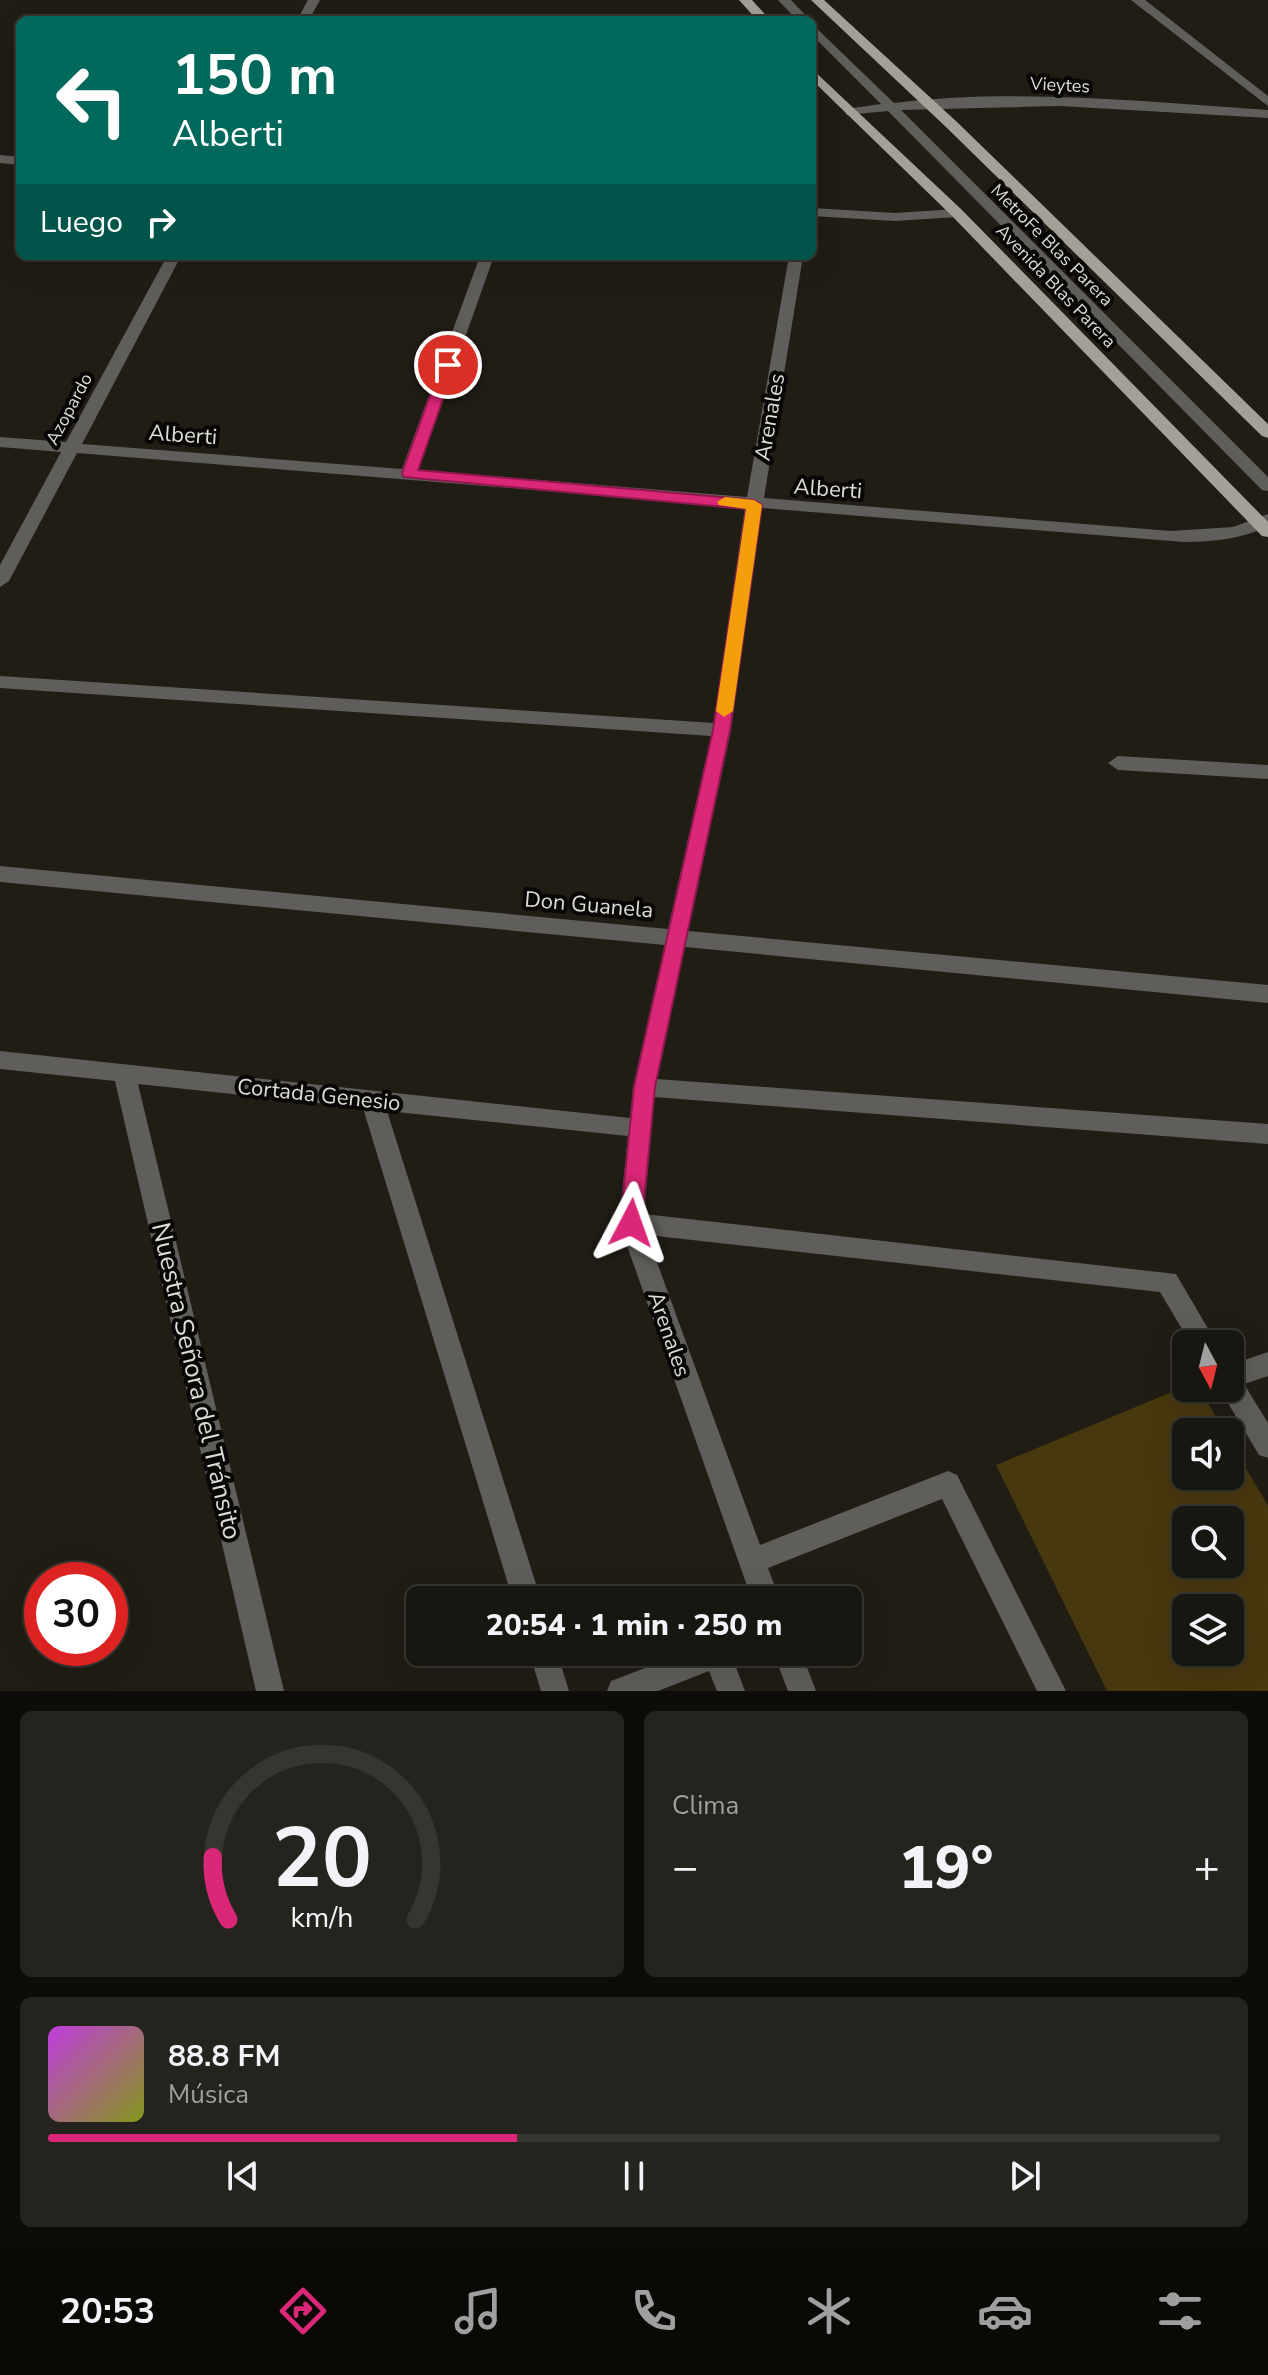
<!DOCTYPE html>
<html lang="es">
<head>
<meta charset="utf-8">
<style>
  :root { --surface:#181610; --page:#25231e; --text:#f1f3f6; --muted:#9f9f9f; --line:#363530; --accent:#db2777 }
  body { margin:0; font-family:"Nunito Sans",sans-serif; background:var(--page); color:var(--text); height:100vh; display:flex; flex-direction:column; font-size:30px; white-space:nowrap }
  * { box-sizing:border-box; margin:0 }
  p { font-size:26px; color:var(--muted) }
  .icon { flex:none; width:44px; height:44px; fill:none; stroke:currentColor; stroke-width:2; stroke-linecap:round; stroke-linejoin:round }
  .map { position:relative; height:1691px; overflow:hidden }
  .side { display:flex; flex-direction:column; gap:20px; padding:20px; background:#0d0c09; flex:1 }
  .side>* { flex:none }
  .guide { position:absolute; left:16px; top:16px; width:800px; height:244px; border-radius:12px; box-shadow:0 8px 32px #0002,0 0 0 2px var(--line); background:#00695c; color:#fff; overflow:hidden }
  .needle { width:52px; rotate:173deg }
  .buttons { position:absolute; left:1172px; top:1330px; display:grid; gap:16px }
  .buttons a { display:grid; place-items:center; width:72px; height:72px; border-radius:12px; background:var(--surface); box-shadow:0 8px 32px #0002,0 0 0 2px var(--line); font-size:40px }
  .speed { position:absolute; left:24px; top:1562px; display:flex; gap:16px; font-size:40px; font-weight:700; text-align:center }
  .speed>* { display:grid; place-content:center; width:104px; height:104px; border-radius:50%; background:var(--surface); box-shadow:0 8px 32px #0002,0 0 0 2px var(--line); line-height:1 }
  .speed .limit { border:12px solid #d22; background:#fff; color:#111 }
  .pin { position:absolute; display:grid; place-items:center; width:68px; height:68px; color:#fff; margin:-34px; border:4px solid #fff; border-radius:50%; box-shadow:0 2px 8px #0007 }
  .me { position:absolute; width:88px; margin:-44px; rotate:4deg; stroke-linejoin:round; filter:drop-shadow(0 0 6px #0008) }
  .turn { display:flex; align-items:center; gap:28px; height:168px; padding:0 24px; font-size:36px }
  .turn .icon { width:104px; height:104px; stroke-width:2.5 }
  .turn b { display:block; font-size:56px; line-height:68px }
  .then { display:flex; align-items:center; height:76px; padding:0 24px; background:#0003; gap:16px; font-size:30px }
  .big { font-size:60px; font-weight:800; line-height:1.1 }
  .side .tile { flex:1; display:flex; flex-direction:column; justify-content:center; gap:12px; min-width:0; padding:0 28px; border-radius:12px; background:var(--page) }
  .side .dial { align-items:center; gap:0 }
  .dial svg { height:208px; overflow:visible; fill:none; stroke:var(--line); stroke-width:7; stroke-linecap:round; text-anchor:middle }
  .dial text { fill:var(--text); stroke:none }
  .song { display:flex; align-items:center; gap:24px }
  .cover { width:96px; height:96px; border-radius:12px; background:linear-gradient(135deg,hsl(290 70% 55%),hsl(70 70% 35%)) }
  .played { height:8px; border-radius:4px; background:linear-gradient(90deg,var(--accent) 40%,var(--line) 40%) }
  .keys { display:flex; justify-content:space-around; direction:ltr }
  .heat { display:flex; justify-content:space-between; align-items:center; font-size:44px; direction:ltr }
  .side .tiles { flex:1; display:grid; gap:20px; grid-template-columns:1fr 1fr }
  .tile:last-child { grid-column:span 2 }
  .trip { position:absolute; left:406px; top:1586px; width:456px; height:80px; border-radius:12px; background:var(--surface); box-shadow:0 8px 32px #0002,0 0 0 2px var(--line); font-weight:800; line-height:80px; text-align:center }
  .tab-bar { display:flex; height:128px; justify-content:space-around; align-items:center; background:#0a0906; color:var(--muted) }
  .tab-bar .icon { width:56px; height:56px }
  .tab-bar .on { color:var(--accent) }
  .tab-bar b { font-size:36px; color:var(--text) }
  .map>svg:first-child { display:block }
</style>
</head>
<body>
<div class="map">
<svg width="1268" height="1691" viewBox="0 0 1268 1691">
  <rect width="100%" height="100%" fill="#201d15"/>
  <path fill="#48380f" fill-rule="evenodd" d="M1186,1386l13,2 26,44h-39v44h44v-35l38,65v185h-161l-111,-226zM1186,1520h44v44h-44zM1186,1608h44v44h-44z"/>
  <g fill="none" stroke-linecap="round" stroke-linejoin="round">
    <g fill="#605e5a" fill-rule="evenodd">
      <path d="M308,0h12l-11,20h-12z"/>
      <path d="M778,0h13l19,20h-13z"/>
      <path d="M1131,0h14l123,96v10z"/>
      <path d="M812,24l82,79c124,-15 250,-1 374,7v8l-208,-12 -159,4 367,367v14l-6,-1 -374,-379 -42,4v-6l35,-5 -69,-69z"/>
      <path d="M0,155l20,2v8l-20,-2z"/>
      <path d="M812,208l83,5 62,-4 7,4 -7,4 -62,4 -83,-5z"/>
      <path d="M167,256h14l-99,188 320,25 78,-213h14l-76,214 329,27 42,-241h14l-39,242 407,33 62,-4 35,-13v12c-26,13 -55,16 -84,16l-422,-34 -31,222 -43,201 580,54v18l-583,-56 -28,132 611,45v20l-614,-47 -10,117 532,60 41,70h-26l-31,-52 -513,-57 113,310 188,-74 9,4 109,216h-29l-95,-192 -174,69 12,32h-28l-133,-377 9,-87 -241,-25 154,489h-28l-150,-492 -225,-24 146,607h-28l-141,-610 -115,-12v-18l630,67 3,-31 32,-142 -665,-63v-16l668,63 43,-193 -711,-48v-12l714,47 31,-216 -668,-54 -68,128 -9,6v-22l61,-113 -61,-5v-10l66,5z"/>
      <path d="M1118,756l150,9v14l-150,-9 -10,-7z"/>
      <path d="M1268,1352v24l-24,8 24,39v35l-9,-3 -40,-67h11v-23z"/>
      <path d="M529,1652h28l12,39h-28z"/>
      <path d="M687,1652h51l-4,10 11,29h-28l-8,-20 -51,20h-51l4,-10z"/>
      <path d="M773,1652h28l15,39h-28z"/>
    </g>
    <g fill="#a3a097" fill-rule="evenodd">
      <path d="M739,0h13l18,20h-13z"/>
      <path d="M811,0h13l133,122 311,302v14l-6,-2 -315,-308z"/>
      <path d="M812,69l150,141 306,312v15l-6,-1 -310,-320 -140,-136z"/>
    </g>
  </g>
  <path fill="#db2777" stroke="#8e194d" stroke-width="2" d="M448,361l7,4 -37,105 336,30 8,5 -32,225 -75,357 -13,136 -4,6 -7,3 -8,-3 -3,-6 14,-136 79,-357 33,-221 -342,-32 -2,-4 39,-108z"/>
  <path fill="#f59e0b" d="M725,497l29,3 8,5 -29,206 -9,6 -8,-6 30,-202 -27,-4 -2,-3z"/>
  <g text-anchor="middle" stroke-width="8" stroke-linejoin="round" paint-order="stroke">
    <g font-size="18" fill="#dedcd7" stroke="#090705">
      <text transform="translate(1060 85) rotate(3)" y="6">Vieytes</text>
      <text transform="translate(1052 245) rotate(45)" y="6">MetroFe Blas Parera</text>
      <text transform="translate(1056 286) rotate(46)" y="6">Avenida Blas Parera</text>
      <text transform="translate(69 409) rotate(-62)" y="6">Azopardo</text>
    </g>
    <g font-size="22" fill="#dedcd7" stroke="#090705">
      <text transform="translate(769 417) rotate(-80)" y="8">Arenales</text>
      <text transform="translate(183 434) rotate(4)" y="8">Alberti</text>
      <text transform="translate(828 488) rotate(4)" y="8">Alberti</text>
      <text transform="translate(589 904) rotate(5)" y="8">Don Guanela</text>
      <text transform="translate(319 1094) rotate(6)" y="8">Cortada Genesio</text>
      <text transform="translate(670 1334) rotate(71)" y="8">Arenales</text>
    </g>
    <g font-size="26" fill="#dedcd7" stroke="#090705">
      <text transform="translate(197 1381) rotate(77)" y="9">Nuestra Señora del Tránsito</text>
    </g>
  </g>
</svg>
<div class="buttons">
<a><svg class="needle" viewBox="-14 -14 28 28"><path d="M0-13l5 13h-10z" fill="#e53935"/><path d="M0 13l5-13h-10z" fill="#9f9f9f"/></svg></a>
<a><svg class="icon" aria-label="sound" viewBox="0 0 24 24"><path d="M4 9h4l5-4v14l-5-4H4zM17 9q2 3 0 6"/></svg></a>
<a><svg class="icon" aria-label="search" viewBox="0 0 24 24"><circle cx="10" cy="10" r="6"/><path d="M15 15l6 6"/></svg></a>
<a><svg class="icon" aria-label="layers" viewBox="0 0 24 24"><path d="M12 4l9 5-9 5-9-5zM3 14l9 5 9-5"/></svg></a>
</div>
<div class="speed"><div class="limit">30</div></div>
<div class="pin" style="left:448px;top:365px;background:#d93025"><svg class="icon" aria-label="arrive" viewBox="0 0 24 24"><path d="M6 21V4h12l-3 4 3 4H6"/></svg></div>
<svg class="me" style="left:631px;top:1223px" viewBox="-20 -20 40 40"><path d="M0-17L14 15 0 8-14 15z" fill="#db2777" stroke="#fff" stroke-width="4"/></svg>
<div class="trip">20:54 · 1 min · 250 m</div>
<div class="guide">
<div class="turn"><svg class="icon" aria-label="left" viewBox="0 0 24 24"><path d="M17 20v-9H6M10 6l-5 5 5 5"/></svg><div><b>150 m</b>Alberti</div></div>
<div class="then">Luego<svg class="icon" aria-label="right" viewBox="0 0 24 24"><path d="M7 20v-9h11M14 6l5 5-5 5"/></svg></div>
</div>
</div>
<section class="side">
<div class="tiles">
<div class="tile dial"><svg viewBox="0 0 100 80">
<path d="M14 69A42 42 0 1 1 86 69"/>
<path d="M14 69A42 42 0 0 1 8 45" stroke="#db2777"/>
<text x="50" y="56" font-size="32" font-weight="700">20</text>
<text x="50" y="72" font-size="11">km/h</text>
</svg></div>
<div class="tile"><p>Clima</p>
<div class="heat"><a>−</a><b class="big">19°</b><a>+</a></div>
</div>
<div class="tile">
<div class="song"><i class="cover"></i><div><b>88.8 FM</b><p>Música</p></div></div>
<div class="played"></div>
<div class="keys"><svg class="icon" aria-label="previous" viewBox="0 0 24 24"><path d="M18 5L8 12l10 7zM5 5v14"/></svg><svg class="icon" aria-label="pause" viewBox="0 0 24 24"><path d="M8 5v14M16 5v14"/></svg><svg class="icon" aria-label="next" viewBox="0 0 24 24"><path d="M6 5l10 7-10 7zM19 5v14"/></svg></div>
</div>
</div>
</section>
<nav class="tab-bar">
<b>20:53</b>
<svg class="icon on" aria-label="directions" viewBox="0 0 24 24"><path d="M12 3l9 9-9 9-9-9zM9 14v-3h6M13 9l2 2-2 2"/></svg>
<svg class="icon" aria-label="music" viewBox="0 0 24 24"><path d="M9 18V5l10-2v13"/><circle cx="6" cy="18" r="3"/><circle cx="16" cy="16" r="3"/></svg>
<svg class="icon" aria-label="phone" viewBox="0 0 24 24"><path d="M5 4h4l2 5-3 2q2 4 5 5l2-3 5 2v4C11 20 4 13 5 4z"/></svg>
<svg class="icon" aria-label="climate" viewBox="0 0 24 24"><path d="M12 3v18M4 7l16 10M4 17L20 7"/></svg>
<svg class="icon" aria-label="car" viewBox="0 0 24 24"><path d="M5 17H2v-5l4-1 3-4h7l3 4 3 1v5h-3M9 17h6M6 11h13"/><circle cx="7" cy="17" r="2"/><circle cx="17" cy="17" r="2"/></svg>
<svg class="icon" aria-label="filters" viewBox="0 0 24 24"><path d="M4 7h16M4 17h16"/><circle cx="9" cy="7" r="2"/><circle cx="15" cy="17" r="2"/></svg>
</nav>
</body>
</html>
